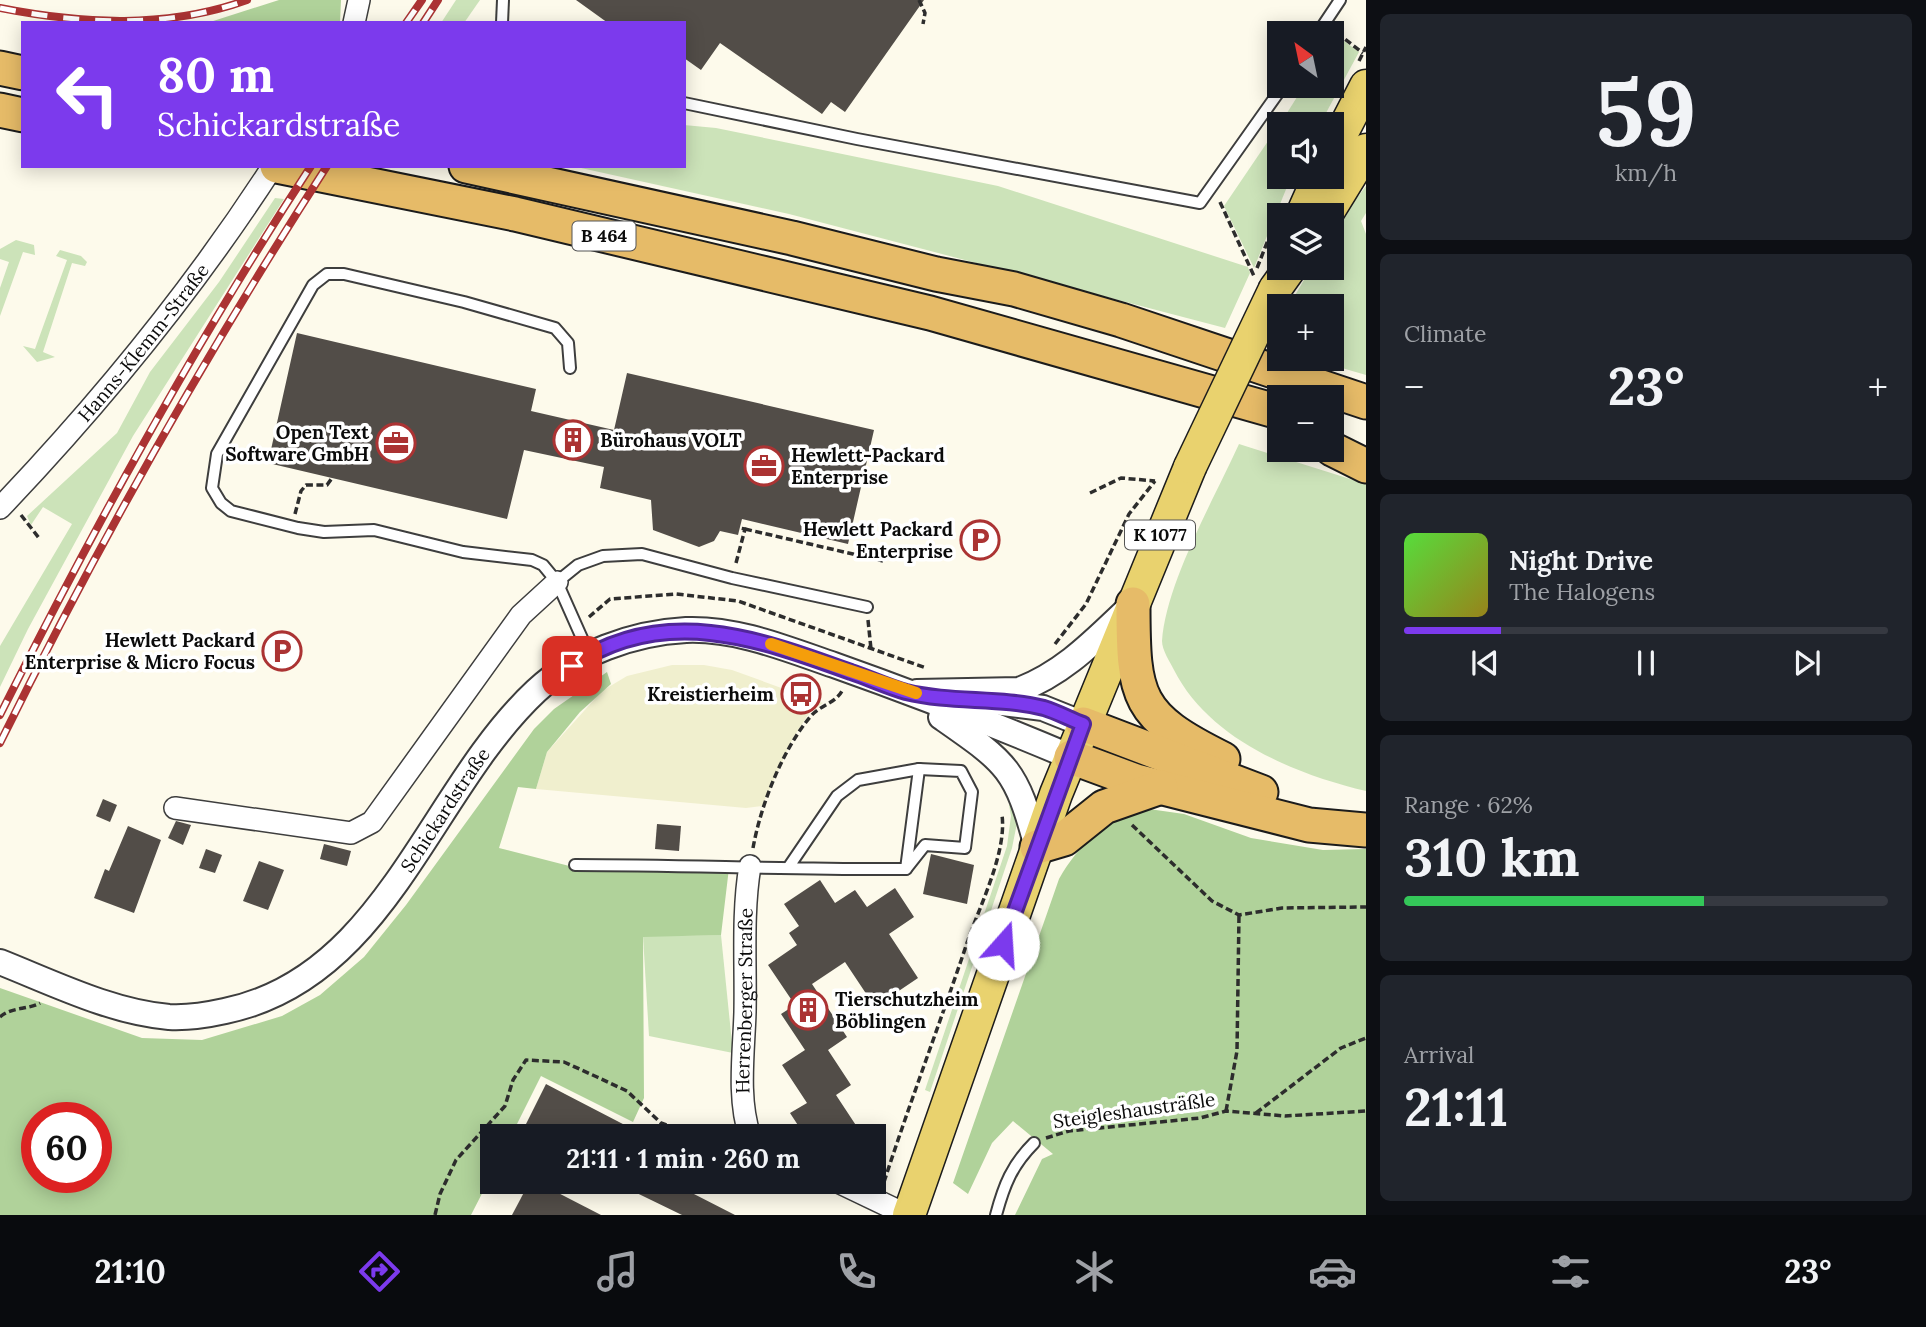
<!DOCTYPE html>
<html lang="en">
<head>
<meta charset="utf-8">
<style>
  :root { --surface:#171b24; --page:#20242c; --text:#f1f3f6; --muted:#9ea1a6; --line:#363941; --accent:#7c3aed }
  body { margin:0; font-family:Lora,serif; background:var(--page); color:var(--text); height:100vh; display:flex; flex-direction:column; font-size:26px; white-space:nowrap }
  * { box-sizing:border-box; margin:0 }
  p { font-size:23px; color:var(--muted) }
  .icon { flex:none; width:38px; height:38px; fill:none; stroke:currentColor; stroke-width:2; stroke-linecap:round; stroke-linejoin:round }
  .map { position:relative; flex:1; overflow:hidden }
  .side { display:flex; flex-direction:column; gap:14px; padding:14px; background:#0d0f14; width:560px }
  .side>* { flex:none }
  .top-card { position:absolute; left:21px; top:21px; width:665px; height:147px; border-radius:0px; box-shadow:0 4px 18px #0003; background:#7c3aed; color:#fff; overflow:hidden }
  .needle { width:46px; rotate:327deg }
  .buttons { position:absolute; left:1267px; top:21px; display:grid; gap:14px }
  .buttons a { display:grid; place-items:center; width:77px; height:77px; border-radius:0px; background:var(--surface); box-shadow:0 4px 18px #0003; font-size:35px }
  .speed { position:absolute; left:21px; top:1102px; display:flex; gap:14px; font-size:35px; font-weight:700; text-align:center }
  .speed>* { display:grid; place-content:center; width:91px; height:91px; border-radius:50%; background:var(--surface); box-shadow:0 4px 18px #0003; line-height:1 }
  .speed .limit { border:10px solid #d22; background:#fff; color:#111 }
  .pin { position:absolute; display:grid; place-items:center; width:60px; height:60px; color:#fff; margin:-30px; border-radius:14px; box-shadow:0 4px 10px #0006 }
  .me { position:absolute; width:77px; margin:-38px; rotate:19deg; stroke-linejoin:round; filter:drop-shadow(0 0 5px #0008) }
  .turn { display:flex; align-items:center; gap:24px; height:147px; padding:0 21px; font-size:32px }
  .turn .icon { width:91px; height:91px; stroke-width:2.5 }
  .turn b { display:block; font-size:49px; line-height:60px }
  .big { font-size:52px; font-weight:700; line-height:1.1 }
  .side .widget { flex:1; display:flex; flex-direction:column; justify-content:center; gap:10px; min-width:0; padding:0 24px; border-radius:10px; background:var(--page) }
  .side .dial { align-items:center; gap:0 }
  .dial b { font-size:91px; line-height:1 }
  .song { display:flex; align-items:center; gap:21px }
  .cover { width:84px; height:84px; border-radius:10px; background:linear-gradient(135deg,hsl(110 70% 55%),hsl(50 70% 35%)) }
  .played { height:7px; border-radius:4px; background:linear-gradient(90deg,var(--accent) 20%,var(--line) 20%) }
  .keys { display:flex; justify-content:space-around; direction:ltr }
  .heat { display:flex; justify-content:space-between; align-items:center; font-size:38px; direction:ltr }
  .charge { height:10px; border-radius:5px; background:linear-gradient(90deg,#34c759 62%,var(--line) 0) }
  .trip { position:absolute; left:480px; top:1124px; width:406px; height:70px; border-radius:0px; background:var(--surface); box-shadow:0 4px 18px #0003; font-weight:700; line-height:70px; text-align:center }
  .dock { display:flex; height:112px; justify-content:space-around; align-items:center; background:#090b0e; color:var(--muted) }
  .dock .icon { width:49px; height:49px }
  .dock .active { color:var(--accent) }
  .dock b { font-size:32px; color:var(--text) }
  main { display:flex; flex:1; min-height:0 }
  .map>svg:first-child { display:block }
</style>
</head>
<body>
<main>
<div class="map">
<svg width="1366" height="1215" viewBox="0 0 1366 1215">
  <rect width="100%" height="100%" fill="#fdfaeb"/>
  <path fill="#f0efce" d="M672,665h32l28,5 91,33 -13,9 -17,26 -31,68 -16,2 -210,-19 11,-37 55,-61 25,-15z"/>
  <g fill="#cce3b9">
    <path d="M456,0h24l-16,23h-23z"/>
    <path d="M1336,35l23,17 -39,72h-40l24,-38h28v-44z"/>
    <path d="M684,125l32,3 282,58 250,81 2,6 -25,55 -436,-114 -217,-48h112z"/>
    <path d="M1279,125v52h12l-37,91 -30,-62z"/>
    <path d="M1366,186v27l-5,8 5,13v141l-55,-16h21v-53h-38l3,-7 -3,-2 17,-29h21v-31l7,-11 -2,-2z"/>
    <path d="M275,198l9,1 -151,237 -105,193 -28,58v-41l72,-122 -29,-17 -12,18 -4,-9 90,-83 33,-61 69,-90z"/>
    <path d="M16,240l18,5 1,10 -12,-3 -23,64v-28l9,-26 -9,-3v-10z"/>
    <path d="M60,250l21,6 6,6 -2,4 -13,-3 -29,89 12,5 -18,5 -14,-16 12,3 32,-89 -11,-4z"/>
    <path d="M1239,444l127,40v307c-72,-17 -157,-52 -192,-121 -4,-8 -12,-20 -12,-29 4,-58 52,-142 77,-197z"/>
    <path d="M1015,804l3,14 -6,30 -82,244 -5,-2 82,-244 4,-30 -2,-11z"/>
    <path d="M721,935l12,118 -84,-17 -6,-100z"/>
  </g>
  <g fill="#b0d29a" fill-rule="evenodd">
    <path d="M279,0h62l-1,23h-133z"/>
    <path d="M607,672l4,12 -31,28 -33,40 -11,37 -18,-2 -19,61 82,21 148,-1 -8,67 -78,2 1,161 -11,24 -92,-46 -30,60h-19v38l-21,41h-471v-227l142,50 60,2 80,-24 38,-21 44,-38 42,-52 128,-176 20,-20zM37,1118h59v60h-59z"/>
    <path d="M1149,809l35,5 67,24 72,12 43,-1v366h-351l27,-56 11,-5 -40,-33 -21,22 -24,51 -15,-11 106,-304c21,-37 49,-60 90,-70z"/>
  </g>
  <g fill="#524d48">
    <path d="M576,0h348l-79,112 -14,-10 -9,12 -102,-71 -19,27 -17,-12v-35h-76z"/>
    <path d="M297,333l239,56 -5,22 83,19 13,-57 247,57 -26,114 -106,-25 -4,16 -18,-4 -6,10 -15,6 -46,-17 -2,-30 -51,-12 4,-21 -80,-17 -17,69 -239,-56z"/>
    <path d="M103,799l14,6 -7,17 -14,-6z"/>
    <path d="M176,821l15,4 -8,20 -15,-7z"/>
    <path d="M657,824l24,2 -2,25 -24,-2z"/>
    <path d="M128,826l33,14 -27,73 -40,-15 11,-29 4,2z"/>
    <path d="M324,844l27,7 -4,15 -27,-7z"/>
    <path d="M206,849l16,6 -7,18 -16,-5z"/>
    <path d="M931,854l43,11 -7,39 -44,-10z"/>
    <path d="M259,861l25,9 -16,40 -25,-9z"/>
    <path d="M820,880l15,23 20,-13 12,17 28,-19 19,29 -25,17 29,44 -43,29 -30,-45 -33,22 35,53 -19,13 23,35 -15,10 27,41h-58l-15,-23 17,-10 -25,-38 23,-15 -24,-36 14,-9 -27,-40 29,-20 -8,-12 10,-7 -15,-22z"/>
    <path d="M546,1084l19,10 81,42h-126z"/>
    <path d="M530,1181h5l66,34h-89z"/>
    <path d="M612,1181h87l-7,12 43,22h-53z"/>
  </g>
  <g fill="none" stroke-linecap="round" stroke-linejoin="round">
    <g stroke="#3e3e3e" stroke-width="14">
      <g id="service">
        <path d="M502,23l1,-23"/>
        <path d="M1318,33l22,-33"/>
        <path d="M684,103l173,36 343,64 83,-117"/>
        <path d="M570,368l-2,-25 -13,-15 -91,-26 -120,-28h-17l-14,11 -96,169 -5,34 9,15 10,8 67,17 26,4 50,-2 89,22 69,8 11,5 14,17 32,72"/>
        <path d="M557,582l21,-17 25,-9 39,-2 90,24 135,29"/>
        <path d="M575,865c110,0 221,5 331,4l19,-24 40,3 7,-56 -11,-21 -42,-2 -61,11 -21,16 -49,72"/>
        <path d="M906,869l13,-100"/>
        <path d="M996,1215c8,-30 16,-50 38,-72"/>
      </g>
    </g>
    <g stroke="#3e3e3e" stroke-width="24">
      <g id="minor">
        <path d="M354,23l5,-23"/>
        <path id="s1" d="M0,508c101,-106 193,-218 273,-342"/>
        <path d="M175,808l176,25 21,-11 149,-207 36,-33"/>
        <path id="s2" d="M750,1136c-13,-37 -6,-86 -5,-124 1,-49 -3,-98 5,-146"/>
        <path d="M836,1181l71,34"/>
      </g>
    </g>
    <g stroke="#3e3e3e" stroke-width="28">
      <g id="tertiary">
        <path d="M917,692l102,-2c45,-17 75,-49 110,-82"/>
        <path d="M994,702l49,6 40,16"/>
        <path d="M941,717c66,46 75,51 96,130"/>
        <path id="s3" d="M0,962c53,21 111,50 169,55 19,1 38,-2 56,-6 161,-33 204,-220 311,-320 41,-38 96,-58 150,-61 51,-2 101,19 148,35 79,28 159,59 237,92"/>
      </g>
    </g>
    <g stroke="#1c1c1c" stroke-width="35">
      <g id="primary">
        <path d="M1332,152l34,-66"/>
        <path d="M1302,215l17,-38"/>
        <path d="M1326,215l40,-65"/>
        <path d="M1275,289l15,-21"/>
        <path d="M909,1215l147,-421 134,-327"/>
      </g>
    </g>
    <g stroke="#1c1c1c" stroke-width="37">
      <g id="trunk">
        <path d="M0,68l23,5"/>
        <path d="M0,110l23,5"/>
        <path d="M277,166l238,48 415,99 349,99"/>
        <path d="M466,166l326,72 144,36 78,15 107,31 245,82"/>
        <path d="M1332,449l34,17"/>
        <path d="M1133,604c0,94 3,112 90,155"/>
        <path d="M1083,724l178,68"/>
        <path d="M1071,757l65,24 173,44 57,5"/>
        <path d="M1037,847l27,-8 40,-32 57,-20"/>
      </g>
    </g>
    <g stroke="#2d2d2d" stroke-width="3.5" stroke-dasharray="7 3.5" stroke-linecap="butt">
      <path d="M919,0l6,13 -2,11"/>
      <path d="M1337,33l26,20"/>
      <path d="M1359,61l7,-14"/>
      <path d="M1220,202l34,74"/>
      <path d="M1257,268l19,-48"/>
      <path d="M1090,493l31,-15 34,3"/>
      <path d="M295,514l6,-23 5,-6h21l5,-7"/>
      <path d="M21,515l18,23"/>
      <path d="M745,529l138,32"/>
      <path d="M736,563l9,-34 -5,-1"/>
      <path d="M589,617l21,-18 66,-5 62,7 188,67"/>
      <path d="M868,620l3,29"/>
      <path d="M1055,644l31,-40 43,-90 26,-33"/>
      <path d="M1132,825l80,76 27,14 43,-7 84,-1"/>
      <path d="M753,848c8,-44 29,-97 57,-131 11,-13 26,-13 33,-28"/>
      <path d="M0,1017c11,-10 27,-7 40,-14"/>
      <path d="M1226,1111l11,-60 2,-136"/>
      <path d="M1256,1113l85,-65 25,-10"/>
      <path d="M703,1136l26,-1"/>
      <path d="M1046,1138l23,-7 131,-13 26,-7 59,5 81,-5"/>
      <path d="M884,1182c26,-80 56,-159 83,-239 12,-36 40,-90 35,-128"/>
      <path d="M435,1215l5,-21 16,-34 49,-54 8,-26 13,-20 38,2 33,15 30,14 34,32 37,13"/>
    </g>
    <use href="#service" stroke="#fff" stroke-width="10"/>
    <use href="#minor" stroke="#fff" stroke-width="21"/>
    <use href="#tertiary" stroke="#fff" stroke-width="24"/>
    <use href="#primary" stroke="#e9d26e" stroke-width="32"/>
    <use href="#trunk" stroke="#e6bb68" stroke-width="33"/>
    <g stroke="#ab3333" stroke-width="8">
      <g id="rail">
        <path d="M0,8c82,16 167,21 247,-8"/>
        <path d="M406,23l16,-23"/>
        <path d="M423,23l15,-23"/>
        <path d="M0,715c94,-188 196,-373 311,-549"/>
        <path d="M0,743c98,-199 207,-391 327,-577"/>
      </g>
    </g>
    <use href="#rail" stroke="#fff" stroke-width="5" stroke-dasharray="16" stroke-linecap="butt"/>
    <g stroke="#1c1c1c" stroke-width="35" stroke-linecap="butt">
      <path id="primary-bridge" d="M1190,467l85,-178"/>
    </g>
    <use href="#primary-bridge" stroke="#e9d26e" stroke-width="32"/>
  </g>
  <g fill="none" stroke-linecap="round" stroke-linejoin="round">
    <g stroke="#51269a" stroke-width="18">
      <path id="route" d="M572,666c90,-62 186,-28 279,6 18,6 37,15 55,20 45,11 94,5 138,16 13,4 26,11 39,16l-80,220"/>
    </g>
    <use href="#route" stroke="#7c3aed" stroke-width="12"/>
    <path stroke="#f59e0b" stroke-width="12" d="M771,644l145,49"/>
  </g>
  <defs>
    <g id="building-ring" transform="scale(2.0125)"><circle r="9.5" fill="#fff" stroke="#ab3333" stroke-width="1.5"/><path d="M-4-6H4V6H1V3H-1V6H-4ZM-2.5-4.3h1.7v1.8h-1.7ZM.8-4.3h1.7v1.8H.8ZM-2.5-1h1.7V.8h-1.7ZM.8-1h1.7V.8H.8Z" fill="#ab3333"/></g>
    <g id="office-ring" transform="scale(2.0125)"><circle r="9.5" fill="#fff" stroke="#ab3333" stroke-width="1.5"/><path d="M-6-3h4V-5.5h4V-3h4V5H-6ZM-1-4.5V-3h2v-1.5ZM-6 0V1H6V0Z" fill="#ab3333"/></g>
    <g id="parking-ring" transform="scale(2.0125)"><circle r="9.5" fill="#fff" stroke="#ab3333" stroke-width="1.5"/><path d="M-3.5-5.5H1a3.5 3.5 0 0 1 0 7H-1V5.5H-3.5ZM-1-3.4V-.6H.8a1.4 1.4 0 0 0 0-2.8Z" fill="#ab3333"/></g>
    <g id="bus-ring" transform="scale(2.0125)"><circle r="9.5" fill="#fff" stroke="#ab3333" stroke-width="1.5"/><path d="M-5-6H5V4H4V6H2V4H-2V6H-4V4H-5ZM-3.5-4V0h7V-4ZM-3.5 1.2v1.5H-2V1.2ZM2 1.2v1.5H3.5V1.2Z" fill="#ab3333"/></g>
  </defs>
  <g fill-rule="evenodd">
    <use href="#building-ring" x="573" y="440"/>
    <use href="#office-ring" x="396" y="443"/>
    <use href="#office-ring" x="764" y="466"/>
    <use href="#parking-ring" x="980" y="540"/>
    <use href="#parking-ring" x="282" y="651"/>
    <use href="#bus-ring" x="801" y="694"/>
    <use href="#building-ring" x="808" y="1010"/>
  </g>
  <g text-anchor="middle" stroke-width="7" stroke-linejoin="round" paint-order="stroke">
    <g fill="#fff" stroke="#545454" stroke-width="2">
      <rect x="572.5" y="221.5" width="63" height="29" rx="5"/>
      <rect x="1125" y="520.5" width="70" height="29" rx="5"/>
    </g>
    <g font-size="18" font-weight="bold" fill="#0b0b0b">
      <text x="604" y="242">B 464</text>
      <text x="1160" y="541">K 1077</text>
    </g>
    <g font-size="19" fill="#0b0b0b" stroke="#fff">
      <text dy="7" stroke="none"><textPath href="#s1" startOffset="219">Hanns-Klemm-Straße</textPath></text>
      <text dy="7" stroke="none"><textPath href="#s3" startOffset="542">Schickardstraße</textPath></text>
      <text dy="7" stroke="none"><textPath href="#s2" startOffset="136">Herrenberger Straße</textPath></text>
      <text transform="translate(1134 1110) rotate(-8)" y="7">Steigleshausträßle</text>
    </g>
    <g font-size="19" font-weight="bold" fill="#0b0b0b" stroke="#fff" text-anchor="end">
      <text x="369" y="439">Open Text<tspan x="369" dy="22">Software GmbH</tspan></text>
      <text x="600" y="447" text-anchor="start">Bürohaus VOLT</text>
      <text x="791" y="462" text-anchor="start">Hewlett-Packard<tspan x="791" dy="22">Enterprise</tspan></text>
      <text x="953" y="536">Hewlett Packard<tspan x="953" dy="22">Enterprise</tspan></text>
      <text x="255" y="647">Hewlett Packard<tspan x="255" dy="22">Enterprise &amp; Micro Focus</tspan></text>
      <text x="774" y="701">Kreistierheim</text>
      <text x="835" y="1006" text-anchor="start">Tierschutzheim<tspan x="835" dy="22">Böblingen</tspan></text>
    </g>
  </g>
</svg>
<div class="buttons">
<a><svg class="needle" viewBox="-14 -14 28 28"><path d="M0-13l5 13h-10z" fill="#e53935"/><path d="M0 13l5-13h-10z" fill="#9ea1a6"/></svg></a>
<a><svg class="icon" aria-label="sound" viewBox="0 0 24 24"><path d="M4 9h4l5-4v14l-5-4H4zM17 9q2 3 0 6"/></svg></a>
<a><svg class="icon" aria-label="layers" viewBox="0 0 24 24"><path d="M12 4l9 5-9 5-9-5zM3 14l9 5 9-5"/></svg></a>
<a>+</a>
<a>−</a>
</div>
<div class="speed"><div class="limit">60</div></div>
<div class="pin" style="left:572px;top:666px;background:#d93025"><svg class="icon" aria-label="arrive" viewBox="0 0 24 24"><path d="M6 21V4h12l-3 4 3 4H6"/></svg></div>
<svg class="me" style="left:1003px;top:944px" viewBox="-20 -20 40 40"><circle r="19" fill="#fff"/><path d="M0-13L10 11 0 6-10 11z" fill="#7c3aed"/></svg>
<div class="trip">21:11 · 1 min · 260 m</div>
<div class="top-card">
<div class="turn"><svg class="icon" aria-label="left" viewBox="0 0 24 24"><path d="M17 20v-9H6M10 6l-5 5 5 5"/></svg><div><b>80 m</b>Schickardstraße</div></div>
</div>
</div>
<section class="side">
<div class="widget dial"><b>59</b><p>km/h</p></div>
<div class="widget"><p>Climate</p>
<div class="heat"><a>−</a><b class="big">23°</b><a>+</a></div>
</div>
<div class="widget">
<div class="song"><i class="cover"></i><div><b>Night Drive</b><p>The Halogens</p></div></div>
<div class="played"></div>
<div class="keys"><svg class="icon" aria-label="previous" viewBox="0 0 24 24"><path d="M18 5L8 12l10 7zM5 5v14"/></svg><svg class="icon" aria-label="pause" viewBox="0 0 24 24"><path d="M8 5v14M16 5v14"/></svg><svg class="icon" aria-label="next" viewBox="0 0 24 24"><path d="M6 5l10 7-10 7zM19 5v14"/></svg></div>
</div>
<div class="widget"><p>Range · 62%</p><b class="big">310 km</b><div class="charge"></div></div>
<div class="widget"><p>Arrival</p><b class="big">21:11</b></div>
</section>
</main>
<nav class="dock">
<b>21:10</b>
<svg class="icon active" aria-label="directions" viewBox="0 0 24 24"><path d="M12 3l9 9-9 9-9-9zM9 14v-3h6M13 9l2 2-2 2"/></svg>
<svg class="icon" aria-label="music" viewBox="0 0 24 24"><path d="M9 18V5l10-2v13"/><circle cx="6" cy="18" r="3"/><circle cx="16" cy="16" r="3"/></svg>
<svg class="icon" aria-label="phone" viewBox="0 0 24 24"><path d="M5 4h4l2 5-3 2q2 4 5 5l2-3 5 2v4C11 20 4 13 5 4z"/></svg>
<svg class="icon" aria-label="climate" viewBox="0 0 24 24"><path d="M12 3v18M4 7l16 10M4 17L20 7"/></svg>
<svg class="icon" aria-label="car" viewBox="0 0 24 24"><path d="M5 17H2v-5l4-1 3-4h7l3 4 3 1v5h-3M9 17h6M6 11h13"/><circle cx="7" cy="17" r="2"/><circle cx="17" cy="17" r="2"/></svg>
<svg class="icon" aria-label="filters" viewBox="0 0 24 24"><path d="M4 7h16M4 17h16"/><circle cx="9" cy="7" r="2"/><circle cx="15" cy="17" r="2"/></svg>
<b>23°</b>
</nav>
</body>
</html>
